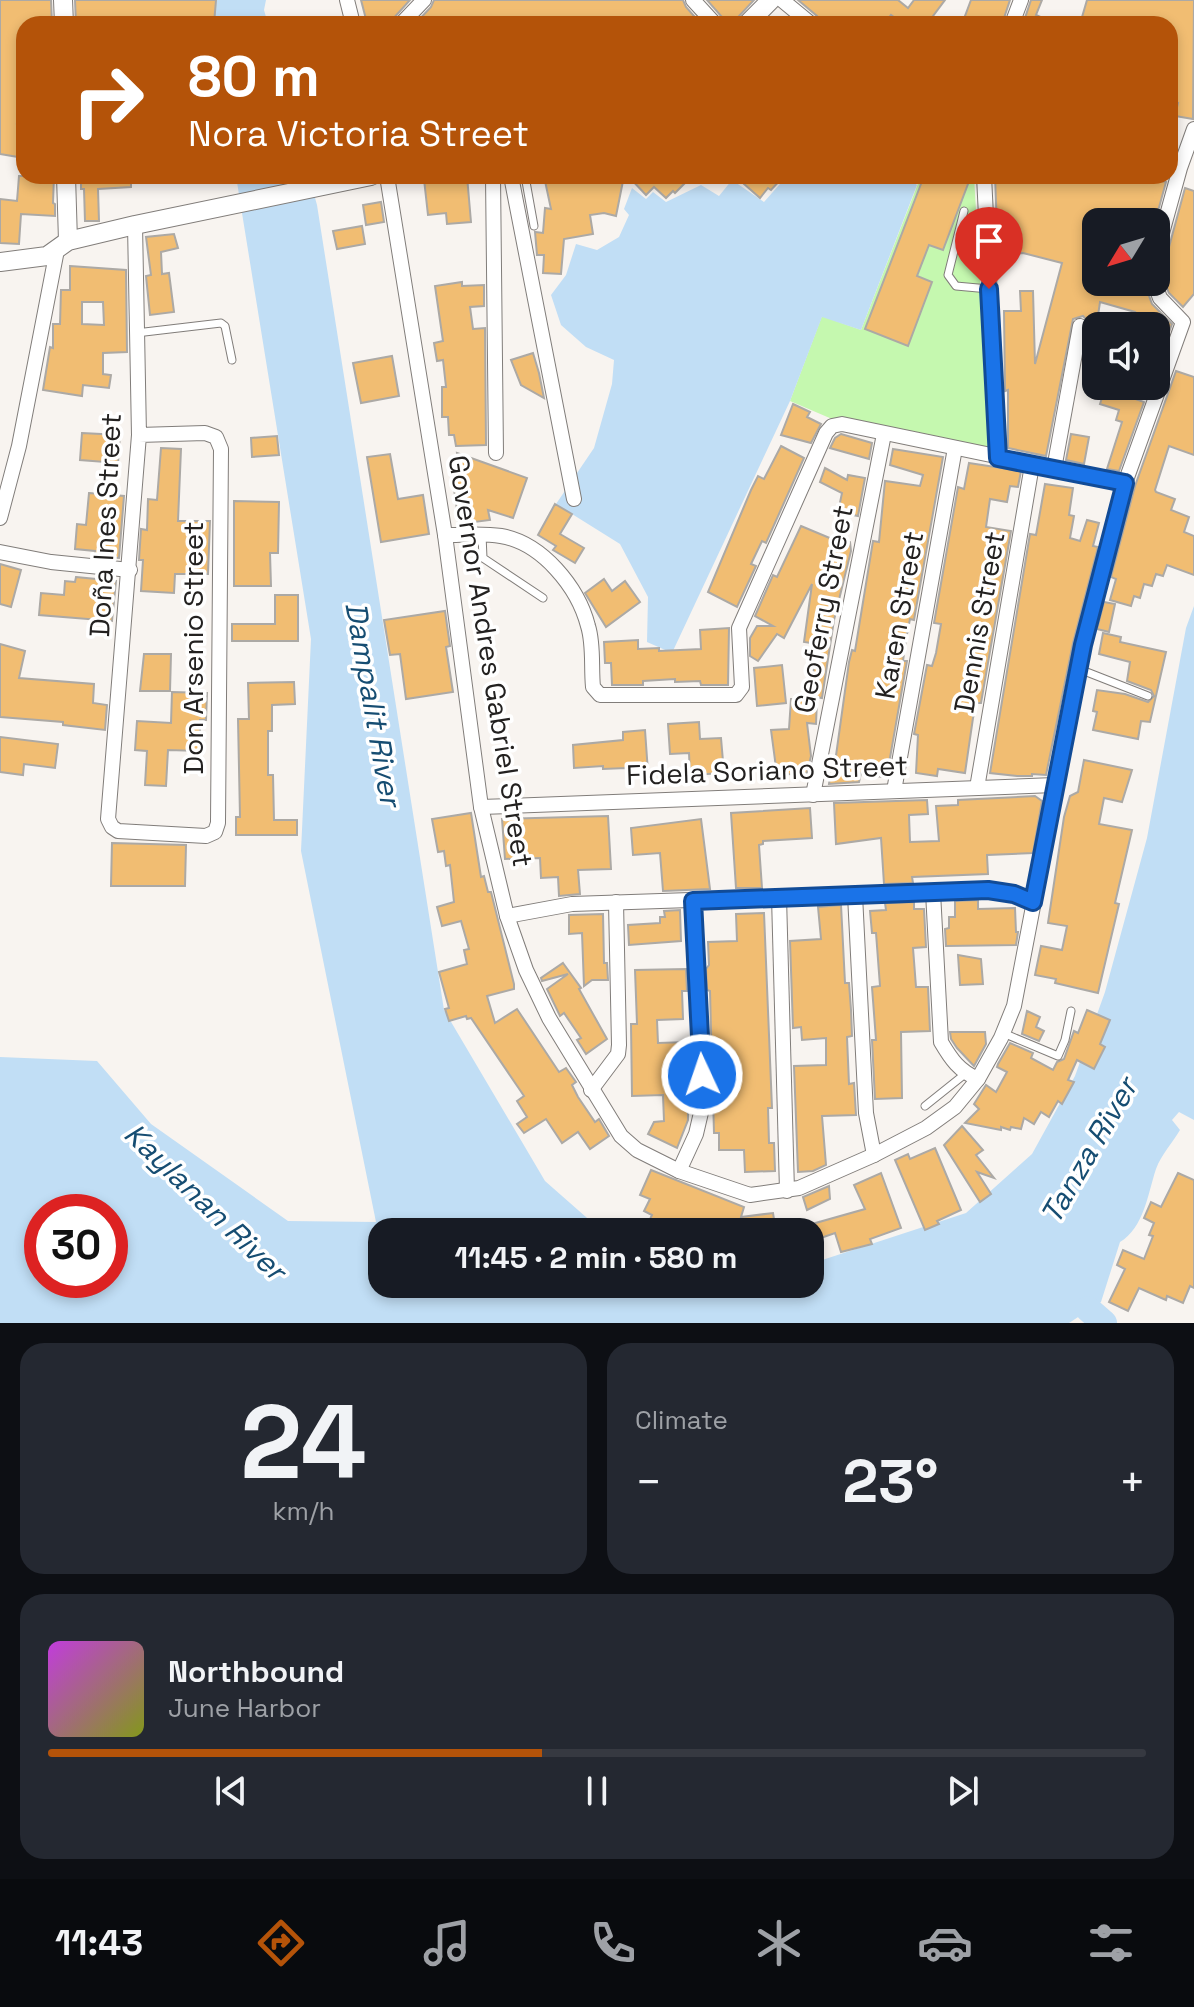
<!DOCTYPE html>
<html lang="en">
<head>
<meta charset="utf-8">
<style>
  :root { --surface:#171b24; --page:#242831; --text:#f1f3f6; --muted:#9ea1a6; --line:#363941; --accent:#b45309 }
  body { margin:0; font-family:"Space Grotesk",sans-serif; background:var(--page); color:var(--text); height:100vh; display:flex; flex-direction:column; font-size:30px; white-space:nowrap }
  * { box-sizing:border-box; margin:0 }
  p { font-size:26px; color:var(--muted) }
  .icon { flex:none; width:44px; height:44px; fill:none; stroke:currentColor; stroke-width:2; stroke-linecap:round; stroke-linejoin:round }
  .map { position:relative; height:1323px; overflow:hidden }
  .sheet { display:flex; flex-direction:column; gap:20px; padding:20px; background:#0d0f14; flex:1 }
  .sheet>* { flex:none }
  .banner { position:absolute; left:16px; top:16px; width:1162px; height:168px; border-radius:24px; box-shadow:0 4px 12px #0003; background:#b45309; color:#fff; overflow:hidden }
  .needle { width:52px; rotate:232deg }
  .fabs { position:absolute; left:1082px; top:208px; display:grid; gap:16px }
  .fabs a { display:grid; place-items:center; width:88px; height:88px; border-radius:16px; background:var(--surface); box-shadow:0 4px 12px #0003; font-size:40px }
  .speed { position:absolute; left:24px; top:1194px; display:flex; gap:16px; font-size:40px; font-weight:700; text-align:center }
  .speed>* { display:grid; place-content:center; width:104px; height:104px; border-radius:50%; background:var(--surface); box-shadow:0 4px 12px #0003; line-height:1 }
  .speed .limit { border:12px solid #d22; background:#fff; color:#111 }
  .pin { position:absolute; display:grid; place-items:center; width:68px; height:68px; color:#fff; margin:-82px -34px; border-radius:50% 50% 50% 0; rotate:-45deg; box-shadow:0 0 8px #0007 }
  .pin .icon { rotate:45deg }
  .me { position:absolute; width:88px; margin:-44px; rotate:357deg; stroke-linejoin:round; filter:drop-shadow(0 0 6px #0008) }
  .turn { display:flex; align-items:center; gap:28px; height:168px; padding:0 40px; font-size:36px }
  .turn .icon { width:104px; height:104px; stroke-width:2.5 }
  .turn b { display:block; font-size:56px; line-height:68px }
  .big { font-size:60px; font-weight:800; line-height:1.1 }
  .sheet .tile { flex:1; display:flex; flex-direction:column; justify-content:center; gap:12px; min-width:0; padding:0 28px; border-radius:24px; background:var(--page) }
  .sheet .dial { align-items:center; gap:0 }
  .dial b { font-size:104px; line-height:1 }
  .song { display:flex; align-items:center; gap:24px }
  .cover { width:96px; height:96px; border-radius:12px; background:linear-gradient(135deg,hsl(290 70% 55%),hsl(70 70% 35%)) }
  .played { height:8px; border-radius:4px; background:linear-gradient(90deg,var(--accent) 45%,var(--line) 45%) }
  .keys { display:flex; justify-content:space-around; direction:ltr }
  .heat { display:flex; justify-content:space-between; align-items:center; font-size:44px; direction:ltr }
  .sheet .tiles { flex:1; display:grid; gap:20px; grid-template-columns:1fr 1fr }
  .tile:last-child { grid-column:span 2 }
  .trip { position:absolute; left:368px; top:1218px; width:456px; height:80px; border-radius:24px; background:var(--surface); box-shadow:0 4px 12px #0003; font-weight:800; line-height:80px; text-align:center }
  .menu { display:flex; height:128px; justify-content:space-around; align-items:center; background:#090b0e; color:var(--muted) }
  .menu .icon { width:56px; height:56px }
  .menu .on { color:var(--accent) }
  .menu b { font-size:36px; color:var(--text) }
  .map>svg:first-child { display:block }
</style>
</head>
<body>
<div class="map">
<svg width="1194" height="1323" viewBox="0 0 1194 1323">
  <rect width="100%" height="100%" fill="#f8f4f0"/>
  <path fill="#c5f8af" d="M921,176h53l16,275 -158,-32 -42,-18 32,-85 39,14z"/>
  <g fill="#c1def5" fill-rule="evenodd">
    <path d="M208,0h58l-2,10 4,14h-56z"/>
    <path d="M236,176h73l8,29 127,805 101,171 58,51h-221v52h428v-20l156,-51 66,-59 43,-78 30,-84 42,-154 39,-210 8,-22v514l-15,-8 -7,8 8,10c-7,12 -19,25 -24,39 -8,24 -12,59 -36,73l-19,60 -32,21h-1069v-266l97,4 54,63 137,97 88,1 -75,-371 10,-212zM42,1212h68v68h-68z"/>
    <path d="M787,176h119l11,9 -56,145 -39,-13 -32,84 -118,252 -25,-11 1,-45 -28,-53 -64,-40 38,-56 18,-64 2,-24 -28,-13 -25,-22 -10,-30 15,-20 10,-31 21,6 22,-13 10,-22 -5,-6 8,-21 14,11 7,-7 13,10 35,-17 18,11 13,-16 32,22z"/>
  </g>
  <g fill="none" stroke-linecap="round" stroke-linejoin="round">
    <path stroke="#c1def5" stroke-width="26" d="M1088,1309l16,14"/>
  </g>
  <g fill="#f1bd72" stroke="#aca9a5" stroke-width="2" fill-rule="evenodd">
    <path d="M0,0h51l1,24h-28v65l-7,34 7,-1v36l-24,-4z"/>
    <path d="M75,0h141l-2,24h-138z"/>
    <path d="M361,0h49l-18,20 -2,-2 -23,5z"/>
    <path d="M434,0h249l3,7 15,17h-286l16,-17z"/>
    <path d="M707,0h47l-15,16 -4,8h-10l-3,-7z"/>
    <path d="M798,0h100l10,8 6,-8h31l-18,24h-24l-12,-9 -7,9h-63l-4,-8z"/>
    <path d="M971,0h39l-8,24h-40z"/>
    <path d="M1031,0h11l-6,15 20,9h-33z"/>
    <path d="M1087,0h107l-1,119 -18,-3 3,-13 -8,-3v-76h-40l-11,-3v3h-39z"/>
    <path d="M19,176h35l-1,27 2,1v12l-34,-2 -2,30 -19,-1v-44l17,2z"/>
    <path d="M81,176h50v11l-33,2 1,32h-14l-1,-32h-3z"/>
    <path d="M442,176h25l4,46 -24,2 -1,-11 -18,2 -4,-36z"/>
    <path d="M562,176h62l-8,40 -12,-3 -14,2 3,19 -29,5 -3,35 -18,-1 1,-18h-7l-2,-23 8,1 2,-25 6,1 -6,-28z"/>
    <path d="M628,176h64l-17,17 -2,-2 -7,7 -12,-11 -8,8z"/>
    <path d="M735,176h49l-13,14 -3,-2 -8,10z"/>
    <path d="M909,176h62l-28,74 -14,-5 -12,31 15,6 -24,64 -43,-17 56,-145z"/>
    <path d="M995,176h169l-2,5 4,1 -11,40h-59v60h48l8,22 20,20 -16,43v-41h-21l3,-11 -3,-3 -35,-10 -4,27 -6,-2 -1,-5 -6,-6 -10,3 -27,137 -38,-8v-58l-3,1 -1,-80h17l-1,-20h13l2,73 27,-101 -39,-10 -25,2z"/>
    <path d="M1185,188l9,3v103l-11,13 -14,-14 -6,-15 -7,-6v-7l6,-2 4,-5z"/>
    <path d="M381,202l3,20 -18,3 -3,-20z"/>
    <path d="M362,226l3,18 -28,5 -4,-18z"/>
    <path d="M174,234l4,14 -17,4 1,22 7,-1 5,39 -24,3 -4,-39 5,-1 -5,-38z"/>
    <path d="M70,266l56,4 1,82 -24,1v21l8,1 -2,13 -26,-3 -1,11 -39,-6 7,-43 3,1v-24h7l1,-34h9zM82,302h21l1,23 -22,-1z"/>
    <path d="M462,282v4l22,-1v21l-14,1 3,22 12,-1 1,117 -30,1 -2,-11h-5l-1,-18h-6v-30h4l-3,-27 -6,1 -3,-18 9,-2 -8,-55z"/>
    <path d="M533,353l6,20 5,25 -23,-13 -10,-25z"/>
    <path d="M392,356l7,40 -38,7 -8,-40z"/>
    <path d="M1176,371l18,6v78l-25,-9 -14,44 1,2 19,7 -4,11 18,7 -5,15 10,4v39l-27,-10 -4,11 -7,-2 -4,12 -8,-2 -4,14 -6,-2 -3,10 -21,-6 6,-21 -5,-2 24,-91z"/>
    <path d="M1105,388l39,14 -25,69 -12,-2 15,-47 -6,-2 3,-10 -19,-6z"/>
    <path d="M793,404l17,8 -3,5 14,7 -10,19 -30,-8z"/>
    <path d="M82,433l38,2 -2,28 -38,-3z"/>
    <path d="M841,434l31,9 -3,16 -39,-11 5,-10z"/>
    <path d="M1071,434l18,3 -5,27 -18,-4z"/>
    <path d="M277,436l2,19 -27,2 -1,-19z"/>
    <path d="M781,446l23,12 -38,85 -4,-2 -11,23 5,2 -19,41 -29,-15 43,-102 7,-14 6,3z"/>
    <path d="M161,448l20,1 -3,72h32l-2,53h-33l-1,19 -33,-2 2,-31h-4l2,-31 6,1 1,-31 9,1z"/>
    <path d="M893,449l50,8 -29,163 -4,-1 -4,20 -3,22h4l-20,114 -5,2 -21,-4 -2,9 -30,2 2,-15 3,1 15,-108 3,-12 3,1 18,-110 6,1 6,-61 35,5 3,-11 -33,-10z"/>
    <path d="M457,453l70,25 -14,40 -25,-8 2,10 -31,4 -9,-63 8,-1z"/>
    <path d="M390,454l8,45 25,-4 6,39 -48,8 -14,-85z"/>
    <path d="M969,463l52,8 -3,16 -8,-1 -3,16 -17,-3 -4,28 25,4 -30,172h-4l-4,15 -8,55 -27,-4 -1,7 -21,-3 2,-38 -4,-1 13,-69 5,1 4,-13 5,-29 -7,-1 24,-136 6,2z"/>
    <path d="M825,468l22,12 1,-5 17,3 -7,38 -20,-4 4,-19 -22,-11z"/>
    <path d="M1045,484l28,4 -4,27 5,1 -4,22 10,3 7,-21 12,3 -6,23 5,1 -25,96 -27,132 -14,-1v2h-15l-27,-3 40,-239 6,1z"/>
    <path d="M89,493l35,3 -5,62 -25,-2 1,-5 -20,-2 2,-25 9,1z"/>
    <path d="M234,501l45,1 -1,51h-8l1,33h-37z"/>
    <path d="M555,504l17,10 -12,20 24,14 -9,15 -22,-13 3,-4 -18,-11z"/>
    <path d="M801,526l31,13 18,3 1,9 -17,69 -12,78 -13,-2 9,-52 -14,-2 8,-58 -28,54 -7,-4 -19,27 -8,-5v-18l7,-12h16l-18,-10 18,-41 4,2z"/>
    <path d="M0,564l21,6 -10,37 -11,-3z"/>
    <path d="M76,577l40,4 -4,40 -73,-6 2,-22 23,2 1,-14 10,1z"/>
    <path d="M604,579l8,12 13,-10 15,21 -34,25 -21,-34z"/>
    <path d="M275,595h23v46h-66v-17h43z"/>
    <path d="M1104,602l11,2 -6,28 -12,-3z"/>
    <path d="M445,611l5,35 -4,1 7,45 -47,7 -6,-45 -10,1 -6,-35z"/>
    <path d="M729,628l-1,57h-27l-1,-4 -25,1v-3l-32,2v4h-31l-1,-22h-6l-1,-21 34,-2v9l21,-1v3l42,-2 -1,-19z"/>
    <path d="M1103,633l18,4 -1,5 46,10 -16,70 -9,-1 -3,18 -45,-9 4,-18 -4,-1 4,-21 28,4 23,8 6,-6 -3,-6 -24,-9 3,-19 -31,-8z"/>
    <path d="M0,644l25,7 -6,27 75,6 -1,19 14,2 -2,25 -42,-5v-3l-63,-5z"/>
    <path d="M144,654h27l-1,37h-30z"/>
    <path d="M782,665l4,38 -29,3 -3,-38z"/>
    <path d="M294,682l1,22 -23,1v26h-4v44h5l1,45h23v15h-61v-18h4l-2,-98h11l-1,-36z"/>
    <path d="M172,692l35,1 -1,27h-6v31l-32,-1 -2,36 -21,-1 2,-34 -12,-1 2,-29 34,2z"/>
    <path d="M791,699l26,1 -1,24 -9,-1 4,33 -4,17 -30,2 -6,-45 18,-1z"/>
    <path d="M699,722l1,17 21,-1 3,35 -34,2 -1,-22 -19,1 -2,-30z"/>
    <path d="M645,730l3,42 -22,2v-6l-23,1v-3l-29,2 -1,-23 50,-5v-8z"/>
    <path d="M0,737l58,7 -3,24 -31,-4 -1,11 -23,-3z"/>
    <path d="M1084,760l48,10 -10,32 -18,-4 -5,26 33,6 -17,73 4,1 -21,89 -43,-10 1,-4 -21,-4 6,-29 21,4 5,-24 -19,-3 16,-106 6,-21 8,-4z"/>
    <path d="M1035,796l7,5 -9,52 -46,2 1,19 -76,3 1,6 -29,1 -3,-46 -45,6 -2,-41 93,-3 1,14 -19,1 1,27 29,-1 -3,-35 22,-1v-5z"/>
    <path d="M810,808l2,30 -49,3v3l-4,1 3,43h-26l-5,-75z"/>
    <path d="M471,813l10,64 3,-1 4,16h3l23,92v5l-27,7 8,27 22,-14 42,63 7,-4 10,14 -4,3 6,12 17,25 4,-3 10,17 -19,13 -12,-17 -16,11 -16,-24 -22,14 -7,-9 10,-7 -10,-16 7,-5 -53,-78 -4,1 -1,-3 -17,5 -4,-12 4,-1 -10,-36 28,-8 -3,-14 5,-1 -8,-28 -19,5 -5,-19 17,-5 -4,-37 -4,1 -2,-15 -6,1 -6,-33z"/>
    <path d="M608,816l3,53 -33,1 2,24 -21,2 -1,-19 -17,1 -1,-20 -35,1 -3,-40z"/>
    <path d="M701,819l9,70 -47,2 -3,-38 -27,2 -2,-27z"/>
    <path d="M112,843l74,2 -1,41h-74z"/>
    <path d="M978,900v9l37,-1 1,24h2l-2,13 -70,1 -1,-17 4,-1v-11h6v-16z"/>
    <path d="M914,902v7h10l2,38 -13,1 3,39h12l2,44 -29,1 1,66 -27,1 -3,-59h4l-4,-53 8,-1 -4,-53h-4l-2,-22 16,-1 -1,-7z"/>
    <path d="M841,905l4,78h4l2,27 1,26 -5,1 2,47 5,-1 2,32 -34,1 4,49 -13,6 -15,1 -4,-106 32,-1v-27l-24,2 -1,-13 -8,1 -3,-87 31,-2 -3,-32z"/>
    <path d="M680,910l1,31 -52,4 -1,-20 32,-2v-6h5l-1,-6z"/>
    <path d="M764,913l8,195h-4l1,35h5l1,28 -30,1 -1,-22h-25v-17h-5l-1,-37h6l-1,-27h-6l-2,-78 -3,-1 -1,-21 3,-4 -1,-23 29,-1 -1,-27z"/>
    <path d="M603,914l1,49h3l1,17h-16l-8,6 -2,-53 -13,1v-19z"/>
    <path d="M958,955l23,4 2,25 -23,1z"/>
    <path d="M563,963l18,25 -2,1 28,50 -21,15 -9,-14 4,-2 -17,-25 -4,3 -13,-27 21,-15 -26,7 -1,-3z"/>
    <path d="M686,969l1,22h-5l1,28 -26,1 1,23 30,-1v78l-11,28 -29,-14 6,-12 10,-1 -1,-26 -31,1 -1,-72h6l-2,-54z"/>
    <path d="M1087,1010l23,10 -10,24 5,3 -11,22 -17,-9 -9,20 6,2 -12,22 -4,-3 -9,16 -8,-5 -7,12 -10,-6 -3,11 -10,-2 -1,3 -9,-3v3l-36,-7 14,-14 -5,-5 12,-19 10,7 11,-20 -10,-5 1,-3 12,-21 23,10 -2,5 22,12 4,-8 7,-3 10,-28 4,2z"/>
    <path d="M1027,1011l13,6 -4,10 8,4 -5,10 -17,-7z"/>
    <path d="M950,1032h35l1,12 -12,22 -17,-18 -6,-9z"/>
    <path d="M962,1126l21,24 -7,5 18,23 -17,-6 14,22 -11,8 -36,-57z"/>
    <path d="M935,1148l26,62 -24,11 2,3 -14,6 -30,-70 13,-6 2,5z"/>
    <path d="M651,1170l93,37 -3,10 32,-4 2,12 -4,2 2,5h-129l8,-17 -8,-4 6,-12 -10,-4z"/>
    <path d="M881,1173l20,55 -31,11 2,5 -31,8 -6,-19 -17,6 -6,-15 53,-15 -11,-24z"/>
    <path d="M1178,1173l16,7v108l-4,-2 -7,17 -16,-7 -1,4 -27,-12 -11,23 -19,-9 16,-33 -8,-4 6,-15 21,9 9,-23 -4,-1 5,-12 -10,-5 7,-16 10,5z"/>
    <path d="M829,1186l1,13 -23,11 -4,-13z"/>
  </g>
  <g fill="none" stroke-linecap="round" stroke-linejoin="round">
    <g stroke="#817d7a" stroke-width="9">
      <g id="lane">
        <path d="M525,176l9,50"/>
        <path d="M964,211l-16,64 8,11 33,3"/>
        <path d="M136,333l85,-10 4,3 7,34"/>
        <path d="M482,535l1,23 60,40"/>
        <path d="M1079,669l69,27"/>
        <path d="M1003,1033l55,23 7,-16 6,-29"/>
        <path d="M925,1106l40,-32"/>
      </g>
    </g>
    <g stroke="#817d7a" stroke-width="16">
      <g id="street">
        <path d="M347,0l6,24"/>
        <path d="M693,0l22,24"/>
        <path d="M782,0l29,24"/>
        <path d="M401,24l23,-24"/>
        <path d="M1012,24l9,-24"/>
        <path d="M387,176l58,359 36,272 26,109 19,54 23,48 72,118 16,14 42,21 71,24 49,-7 75,-33 52,-27 29,-21 23,-28 23,-41 13,-32 69,-361 42,-162 58,-161 -23,-24 -6,-16"/>
        <path d="M493,176l3,277"/>
        <path d="M511,176l63,323"/>
        <path d="M984,176l14,282"/>
        <path d="M135,225l4,210 -31,384 4,8 6,4 88,5 9,-4 3,-9 3,-374 -5,-12 -11,-4 -66,2"/>
        <path d="M1156,255l24,-87 14,-39"/>
        <path d="M1054,469l26,-143"/>
        <path d="M0,518l19,-72 38,-196"/>
        <path d="M445,535c18,0 38,-2 56,1 41,7 77,51 87,90 6,19 3,41 5,61l7,8h136l6,-8 -3,-59 87,-195 6,-7 10,-2 283,59"/>
        <path d="M0,552l51,10 79,8"/>
        <path d="M977,788l55,-323"/>
        <path d="M894,791l61,-343"/>
        <path d="M813,795l71,-361"/>
        <path d="M481,807l574,-22"/>
        <path d="M933,892l8,150c10,17 18,29 37,37"/>
        <path d="M855,895l11,218 8,42"/>
        <path d="M779,897l8,294"/>
        <path d="M507,916l65,-12 416,-14 26,4 19,8"/>
        <path d="M591,1090l27,-36 1,-9 -3,-143"/>
        <path d="M679,1171l17,-37 7,-30 -10,-203"/>
      </g>
    </g>
    <g stroke="#817d7a" stroke-width="20">
      <g id="secondary">
        <path d="M63,0l1,24"/>
        <path d="M747,24l24,-24"/>
        <path d="M66,176l2,65"/>
        <path d="M0,262l47,-6 21,-15 67,-16 236,-49"/>
      </g>
    </g>
    <use href="#lane" stroke="#fff" stroke-width="7"/>
    <use href="#street" stroke="#fff" stroke-width="14"/>
    <use href="#secondary" stroke="#fff" stroke-width="18"/>
  </g>
  <g fill="none" stroke-linecap="round" stroke-linejoin="round">
    <g stroke="#114b97" stroke-width="20">
      <path id="route" d="M702,1075l-9,-174 295,-11 26,4 19,8 50,-257 42,-162 -127,-25 -9,-169"/>
    </g>
    <use href="#route" stroke="#1a73e8" stroke-width="14"/>
  </g>
  <g text-anchor="middle" stroke-width="7" stroke-linejoin="round" paint-order="stroke">
    <g font-size="28" fill="#232120" stroke="#fff">
      <text transform="translate(105 525) rotate(-87)" y="10">Doña Ines Street</text>
      <text transform="translate(823 609) rotate(-79)" y="10">Geoferry Street</text>
      <text transform="translate(899 615) rotate(-80)" y="10">Karen Street</text>
      <text transform="translate(979 622) rotate(-80)" y="10">Dennis Street</text>
      <text transform="translate(193 648) rotate(-90)" y="10">Don Arsenio Street</text>
      <text transform="translate(491 661) rotate(81)" y="10">Governor Andres Gabriel Street</text>
      <text transform="translate(767 770) rotate(-2)" y="10">Fidela Soriano Street</text>
    </g>
    <g font-size="30" font-style="italic" fill="#164d72" stroke="#fff">
      <text transform="translate(373 704) rotate(80)" y="10">Dampalit River</text>
      <text transform="translate(1089 1151) rotate(-60)" y="10">Tanza River</text>
      <text transform="translate(205 1202) rotate(44)" y="10">Kaylanan River</text>
    </g>
  </g>
</svg>
<div class="fabs">
<a><svg class="needle" viewBox="-14 -14 28 28"><path d="M0-13l5 13h-10z" fill="#e53935"/><path d="M0 13l5-13h-10z" fill="#9ea1a6"/></svg></a>
<a><svg class="icon" aria-label="sound" viewBox="0 0 24 24"><path d="M4 9h4l5-4v14l-5-4H4zM17 9q2 3 0 6"/></svg></a>
</div>
<div class="speed"><div class="limit">30</div></div>
<div class="pin" style="left:989px;top:289px;background:#d93025"><svg class="icon" aria-label="arrive" viewBox="0 0 24 24"><path d="M6 21V4h12l-3 4 3 4H6"/></svg></div>
<svg class="me" style="left:702px;top:1075px" viewBox="-20 -20 40 40"><circle r="17" fill="#1a73e8" stroke="#fff" stroke-width="3"/><path d="M0-11L8 9 0 5-8 9z" fill="#fff"/></svg>
<div class="trip">11:45 · 2 min · 580 m</div>
<div class="banner">
<div class="turn"><svg class="icon" aria-label="right" viewBox="0 0 24 24"><path d="M7 20v-9h11M14 6l5 5-5 5"/></svg><div><b>80 m</b>Nora Victoria Street</div></div>
</div>
</div>
<section class="sheet">
<div class="tiles">
<div class="tile dial"><b>24</b><p>km/h</p></div>
<div class="tile"><p>Climate</p>
<div class="heat"><a>−</a><b class="big">23°</b><a>+</a></div>
</div>
<div class="tile">
<div class="song"><i class="cover"></i><div><b>Northbound</b><p>June Harbor</p></div></div>
<div class="played"></div>
<div class="keys"><svg class="icon" aria-label="previous" viewBox="0 0 24 24"><path d="M18 5L8 12l10 7zM5 5v14"/></svg><svg class="icon" aria-label="pause" viewBox="0 0 24 24"><path d="M8 5v14M16 5v14"/></svg><svg class="icon" aria-label="next" viewBox="0 0 24 24"><path d="M6 5l10 7-10 7zM19 5v14"/></svg></div>
</div>
</div>
</section>
<nav class="menu">
<b>11:43</b>
<svg class="icon on" aria-label="directions" viewBox="0 0 24 24"><path d="M12 3l9 9-9 9-9-9zM9 14v-3h6M13 9l2 2-2 2"/></svg>
<svg class="icon" aria-label="music" viewBox="0 0 24 24"><path d="M9 18V5l10-2v13"/><circle cx="6" cy="18" r="3"/><circle cx="16" cy="16" r="3"/></svg>
<svg class="icon" aria-label="phone" viewBox="0 0 24 24"><path d="M5 4h4l2 5-3 2q2 4 5 5l2-3 5 2v4C11 20 4 13 5 4z"/></svg>
<svg class="icon" aria-label="climate" viewBox="0 0 24 24"><path d="M12 3v18M4 7l16 10M4 17L20 7"/></svg>
<svg class="icon" aria-label="car" viewBox="0 0 24 24"><path d="M5 17H2v-5l4-1 3-4h7l3 4 3 1v5h-3M9 17h6M6 11h13"/><circle cx="7" cy="17" r="2"/><circle cx="17" cy="17" r="2"/></svg>
<svg class="icon" aria-label="filters" viewBox="0 0 24 24"><path d="M4 7h16M4 17h16"/><circle cx="9" cy="7" r="2"/><circle cx="15" cy="17" r="2"/></svg>
</nav>
</body>
</html>
